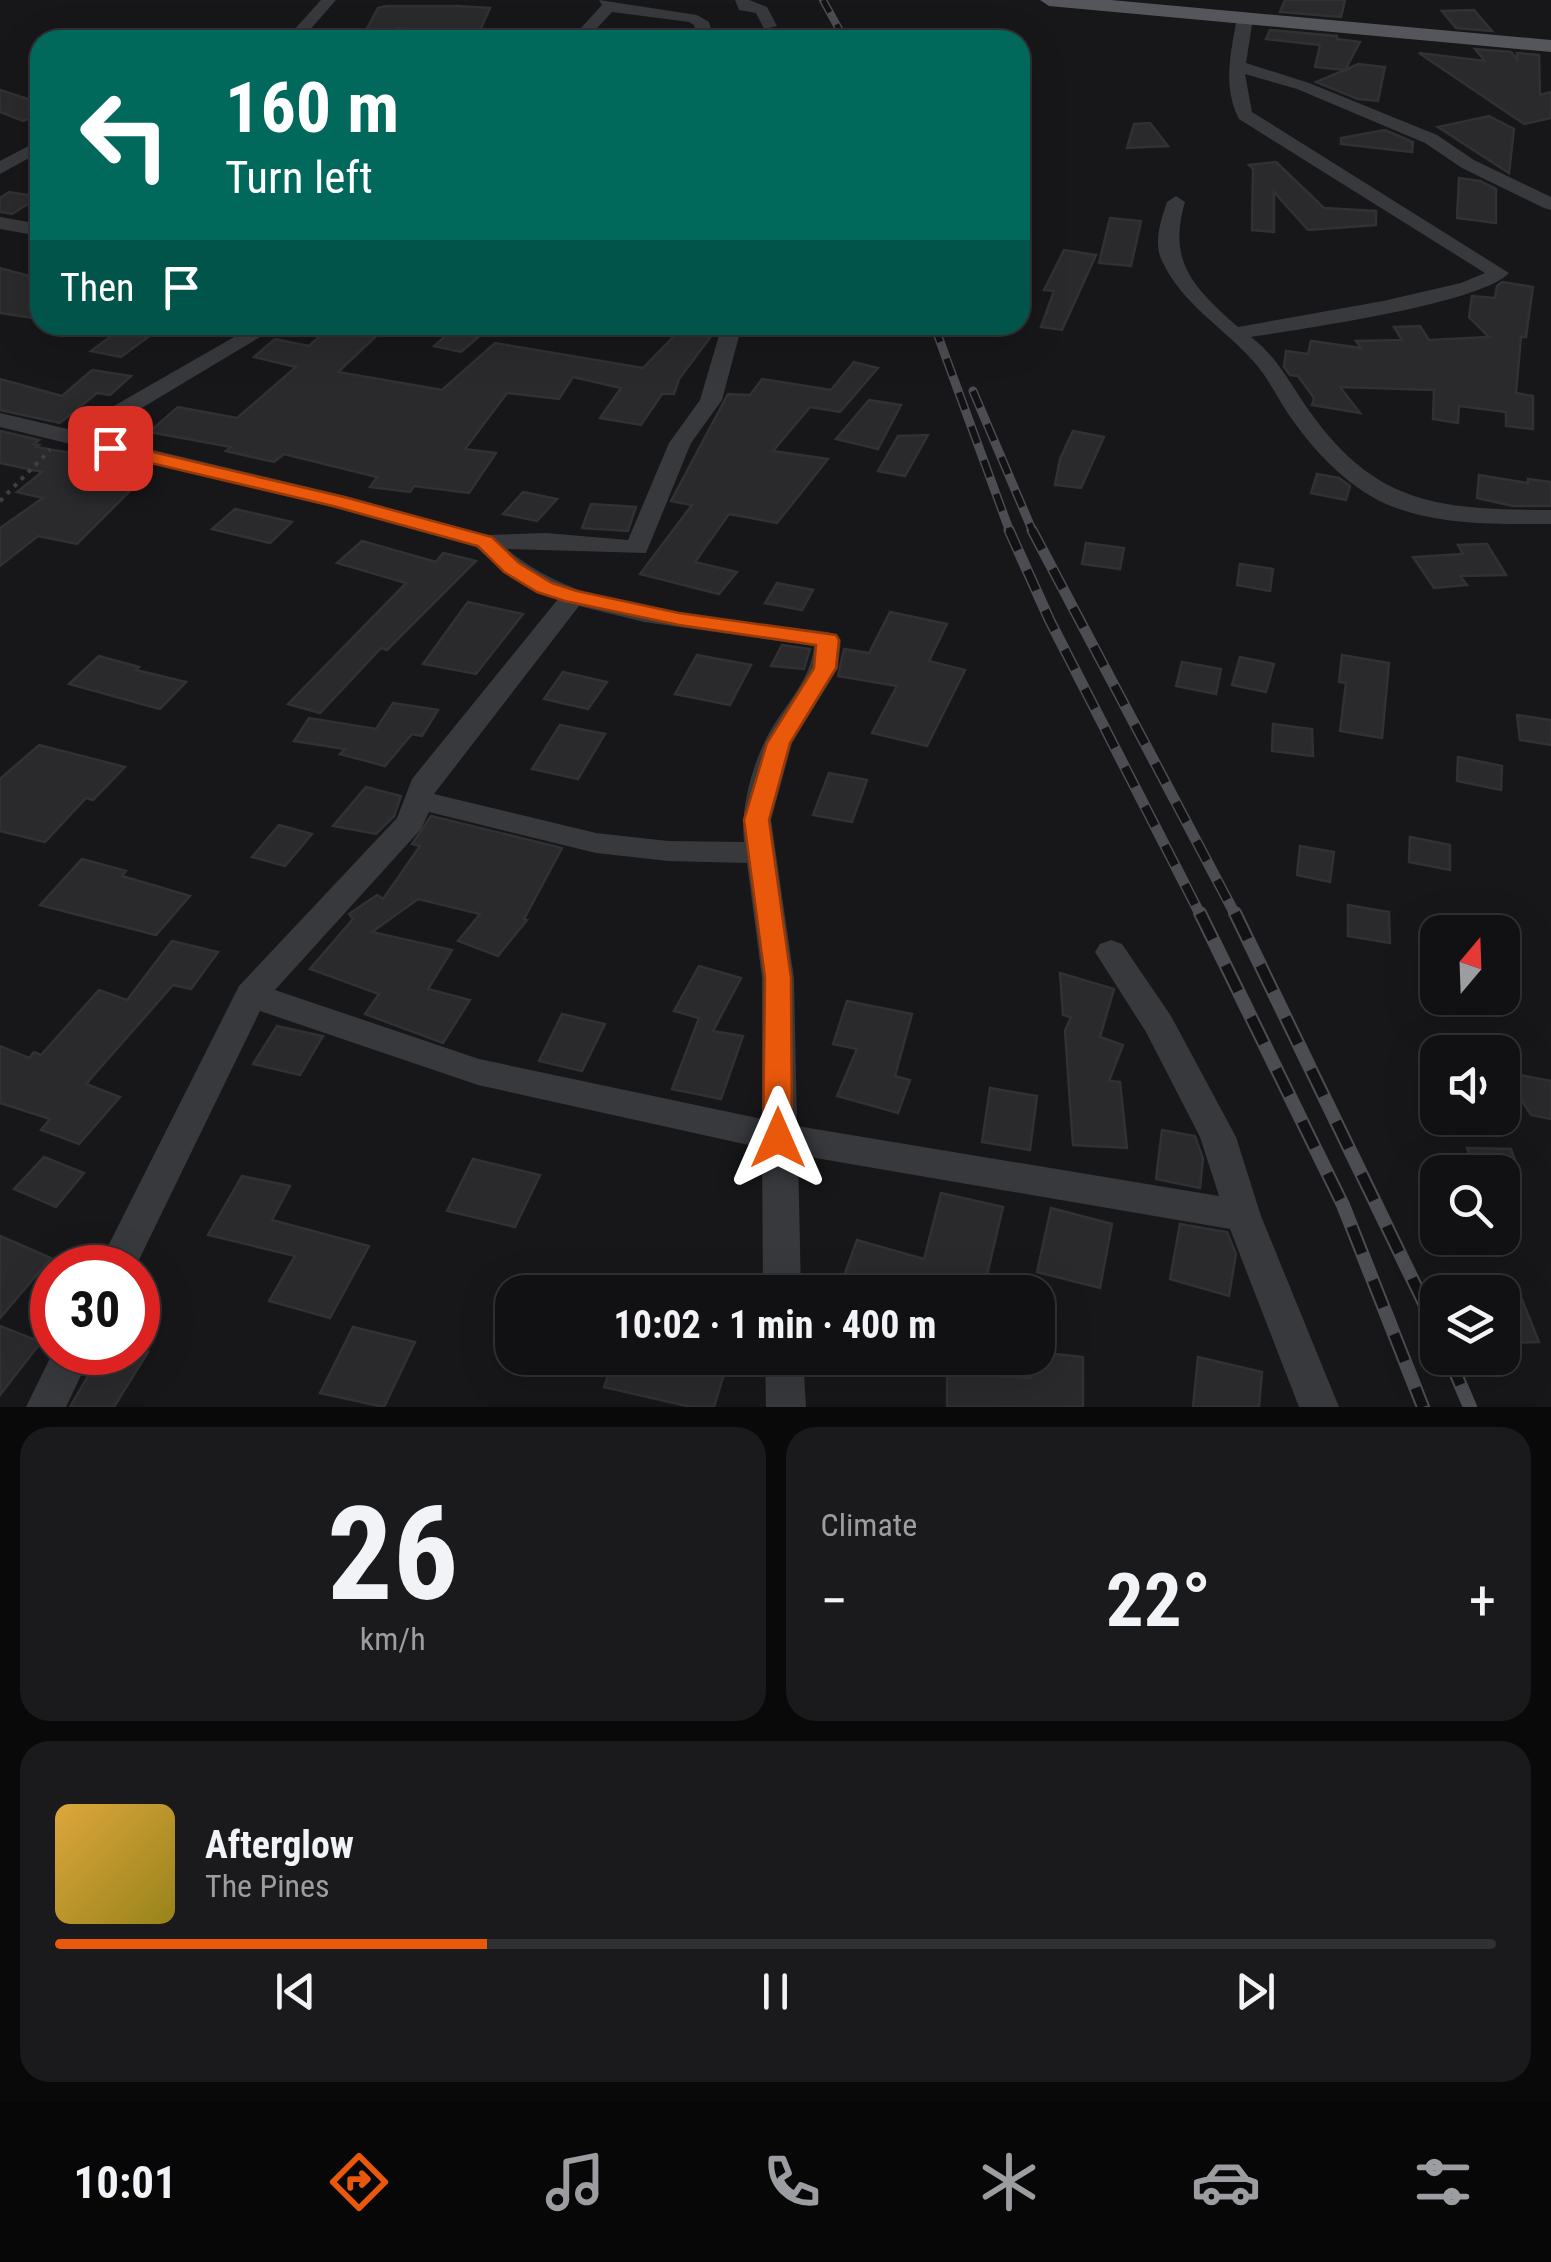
<!DOCTYPE html>
<html lang="en">
<head>
<meta charset="utf-8">
<style>
  :root { --surface:#111113; --page:#1a1a1c; --text:#f1f3f6; --muted:#9c9da0; --line:#303133; --accent:#ea580c }
  body { margin:0; font-family:"Roboto Condensed",sans-serif; background:var(--page); color:var(--text); height:100vh; display:flex; flex-direction:column; font-size:38px; white-space:nowrap }
  * { box-sizing:border-box; margin:0 }
  p { font-size:32px; color:var(--muted) }
  .icon { flex:none; width:55px; height:55px; fill:none; stroke:currentColor; stroke-width:2; stroke-linecap:round; stroke-linejoin:round }
  .map { position:relative; height:1407px; overflow:hidden }
  .details { display:flex; flex-direction:column; gap:20px; padding:20px; background:#09090a; flex:1 }
  .details>* { flex:none }
  .top-card { position:absolute; left:30px; top:30px; width:1000px; height:305px; border-radius:30px; box-shadow:0 10px 40px #0002,0 0 0 2px var(--line); background:#00695c; color:#fff; overflow:hidden }
  .needle { width:65px; rotate:19deg }
  .tools { position:absolute; left:1420px; top:915px; display:grid; gap:20px }
  .tools a { display:grid; place-items:center; width:100px; height:100px; border-radius:20px; background:var(--surface); box-shadow:0 10px 40px #0002,0 0 0 2px var(--line); font-size:50px }
  .speed { position:absolute; left:30px; top:1245px; display:flex; gap:20px; font-size:50px; font-weight:700; text-align:center }
  .speed>* { display:grid; place-content:center; width:130px; height:130px; border-radius:50%; background:var(--surface); box-shadow:0 10px 40px #0002,0 0 0 2px var(--line); line-height:1 }
  .speed .limit { border:15px solid #d22; background:#fff; color:#111 }
  .pin { position:absolute; display:grid; place-items:center; width:85px; height:85px; color:#fff; margin:-42px; border-radius:20px; box-shadow:0 5px 15px #0006 }
  .me { position:absolute; width:110px; margin:-55px; rotate:0deg; stroke-linejoin:round; filter:drop-shadow(0 0 8px #0008) }
  .turn { display:flex; align-items:center; gap:35px; height:210px; padding:0 30px; font-size:45px }
  .turn .icon { width:130px; height:130px; stroke-width:2.5 }
  .turn b { display:block; font-size:70px; line-height:85px }
  .then { display:flex; align-items:center; height:95px; padding:0 30px; background:#0003; gap:20px; font-size:38px }
  .big { font-size:75px; font-weight:700; line-height:1.1 }
  .details .widget { flex:1; display:flex; flex-direction:column; justify-content:center; gap:15px; min-width:0; padding:0 35px; border-radius:30px; background:var(--page) }
  .details .dial { align-items:center; gap:0 }
  .dial b { font-size:130px; line-height:1 }
  .song { display:flex; align-items:center; gap:30px }
  .cover { width:120px; height:120px; border-radius:15px; background:linear-gradient(135deg,hsl(40 70% 55%),hsl(50 70% 35%)) }
  .played { height:10px; border-radius:5px; background:linear-gradient(90deg,var(--accent) 30%,var(--line) 30%) }
  .keys { display:flex; justify-content:space-around; direction:ltr }
  .heat { display:flex; justify-content:space-between; align-items:center; font-size:55px; direction:ltr }
  .details .tiles { flex:1; display:grid; gap:20px; grid-template-columns:1fr 1fr }
  .widget:last-child { grid-column:span 2 }
  .trip { position:absolute; left:495px; top:1275px; width:560px; height:100px; border-radius:30px; background:var(--surface); box-shadow:0 10px 40px #0002,0 0 0 2px var(--line); font-weight:700; line-height:100px; text-align:center }
  .dock { display:flex; height:160px; justify-content:space-around; align-items:center; background:#070708; color:var(--muted) }
  .dock .icon { width:70px; height:70px }
  .dock .selected { color:var(--accent) }
  .dock b { font-size:45px; color:var(--text) }
  .map>svg:first-child { display:block }
</style>
</head>
<body>
<div class="map">
<svg width="1551" height="1407" viewBox="0 0 1551 1407">
  <rect width="100%" height="100%" fill="#171719"/>
  <g fill="#2a2a2c" stroke="#313134" stroke-width="2.5">
    <path d="M1285,0h60l-4,17 -61,-5z"/>
    <path d="M386,6h71l33,2 -12,27 -15,-2 -7,4 -59,-9 -14,10 -20,-2 15,-28z"/>
    <path d="M1474,10l18,21 -36,-3 -14,-17z"/>
    <path d="M1270,30l67,6v3l23,3 -15,28 13,-6 27,3 -7,34 -20,-2 -42,-17 29,-12 -30,-3 5,-22 -54,-6z"/>
    <path d="M1475,49l36,3 6,7v-6l22,2 1,40 11,-3v26l-27,6 -105,-71 66,8z"/>
    <path d="M0,90l40,13v11l-17,7 -23,-9z"/>
    <path d="M1489,116l25,13 -5,44 -71,-46z"/>
    <path d="M1150,123l18,23 -41,2 7,-24z"/>
    <path d="M1385,130l28,12 -1,10 -71,-8v-6z"/>
    <path d="M1276,162l48,46 52,3v14l-68,5 -34,-38v40l-22,-2 1,-61 -4,-4z"/>
    <path d="M1459,178l21,3 16,8v34l-39,-5z"/>
    <path d="M9,192l30,5 -27,17 -12,-2v-14z"/>
    <path d="M1110,218l31,3 -10,45 -32,-3z"/>
    <path d="M1064,250l32,5 -34,75 -21,-3 13,-36 -10,-1z"/>
    <path d="M0,268l40,11v40l-40,-6z"/>
    <path d="M1502,282l31,5 -7,50h-5l-5,56 17,3v33l-27,-3v-14l-47,-6 -1,17 -25,-4 1,-29 -94,-3 20,26 -48,-8 2,-7 -16,-22 -8,-1 -6,-8 2,-16 22,3 3,-13 50,7 -5,-7 46,-1 -8,-13 26,-1 9,14 60,-3 -20,-20 3,-21 23,2 2,-12z"/>
    <path d="M332,325h56l-50,47 104,18 53,-47 148,25 37,-38 32,5 -33,44 -5,15h-12l-21,31 -41,-7 21,-30 -48,-11 -14,22 -52,-6 -42,56 31,4 -27,40 -55,-7 -4,6 -40,-5 7,-10 -93,-23 -10,8 -48,-11 5,-4 -82,-15 29,-25 59,11 59,-51 -42,-10 21,-18 34,7z"/>
    <path d="M455,328l27,6 -21,18 -27,-6z"/>
    <path d="M118,331l30,6 -27,20 -30,-6z"/>
    <path d="M854,362l24,6 -38,44 -30,-5 -37,44 55,8 -51,64 -48,-9 -34,48 42,10 -18,22 -79,-20 52,-69 -21,-4 57,-107 22,1 12,-16 69,11z"/>
    <path d="M92,370l39,6 -21,19 -13,-2 -37,30 -60,-13v-31l62,17z"/>
    <path d="M869,400l32,5 -23,44 -42,-10z"/>
    <path d="M0,431l39,9 -5,4 5,1 -3,2 89,15 -24,23 29,6 -53,53 -39,-8 -38,30v-38l43,-30 -26,-6 25,-20 -42,-9z"/>
    <path d="M1073,431l31,6 -23,51 -26,-3 5,-26z"/>
    <path d="M928,435l-23,41 -27,-5 20,-35z"/>
    <path d="M1317,474l22,4 11,8 -4,14 -35,-7z"/>
    <path d="M1479,475l49,8v-4l23,3v24h-38l-36,-8z"/>
    <path d="M523,492l34,7 -20,22 -34,-7z"/>
    <path d="M591,504l45,3 -8,24 -46,-3z"/>
    <path d="M235,509l57,13 -22,21 -58,-14z"/>
    <path d="M362,541l74,21 7,-9 33,8 -89,89 -6,-2 -61,65 -32,-9 118,-121 -69,-20z"/>
    <path d="M1086,543l38,5 -4,21 -38,-5z"/>
    <path d="M1487,544l19,31 -46,1 7,9 -33,3 -21,-31 50,-3 -5,-9z"/>
    <path d="M1240,564l33,5 -3,22 -33,-6z"/>
    <path d="M777,583l36,7 -11,20 -37,-7z"/>
    <path d="M468,602l55,12 -47,60 -53,-10z"/>
    <path d="M890,612l57,12 -18,37 36,9 -38,76 -55,-13 25,-47 -59,-10 6,-27 25,4z"/>
    <path d="M782,645l28,4 -6,20 -33,-3z"/>
    <path d="M697,655l54,10 -21,40 -55,-11z"/>
    <path d="M1342,655l47,8 -7,75 -42,-7 6,-48 -7,-1z"/>
    <path d="M99,656l40,11 -3,3 50,12 -26,27 -91,-25z"/>
    <path d="M1240,657l34,7 -8,28 -34,-7z"/>
    <path d="M1182,662l39,7 -5,25 -40,-8z"/>
    <path d="M563,672l44,10 -19,27 -44,-10z"/>
    <path d="M393,703l45,7 -16,26 -10,-2 -27,32 -45,-12 5,-5 -51,-8 15,-23 67,11z"/>
    <path d="M1517,715l34,5v25l-31,-5z"/>
    <path d="M1273,724l39,5 1,27 -41,-5z"/>
    <path d="M560,725l45,9 -27,45 -46,-10z"/>
    <path d="M39,745l86,22 -32,33 -7,-2 -41,44 -45,-11v-52z"/>
    <path d="M1458,757l44,9 -1,24 -44,-9z"/>
    <path d="M829,773l38,7 -15,42 -39,-7z"/>
    <path d="M366,787l35,9 -7,20 -18,18 -43,-8z"/>
    <path d="M431,816l131,32 -38,71 3,1 -29,36 -40,-15 22,-27 -62,-15 -46,33 80,18 -24,39 42,11 -27,43 -78,-29 14,-20 -69,-25 43,-50 -4,-5 28,-19 6,4 37,-53 -8,-2z"/>
    <path d="M279,825l33,9 -27,32 -33,-9z"/>
    <path d="M1410,837l40,8v25l-41,-8z"/>
    <path d="M1300,846l34,6 -4,30 -33,-7z"/>
    <path d="M82,859l44,12 -4,5 68,20 -34,39 -116,-30z"/>
    <path d="M1348,905l41,7 1,31 -42,-7z"/>
    <path d="M172,941l46,11 -27,37 -18,-4 -87,99 34,13 -41,47 -38,-14 9,-11 -50,-16v-57l29,12 5,-6 7,3 58,-65 28,10z"/>
    <path d="M699,966l42,12 -28,53 30,5 -22,63 -49,-10 27,-71 -25,-7z"/>
    <path d="M1060,973l54,16 -14,48 23,8 -14,36 11,1 7,66 -54,-3 -8,-114 6,-14 -8,-2z"/>
    <path d="M847,1001l65,13 -17,62 15,4 -12,33 -61,-17 20,-47 -24,-5z"/>
    <path d="M562,1014l43,10 -23,47 -43,-10z"/>
    <path d="M277,1026l46,10 -23,39 -47,-11z"/>
    <path d="M1504,1072l47,9v38l-20,-4z"/>
    <path d="M990,1088l47,8 -7,54 -48,-8z"/>
    <path d="M1162,1130l33,6 8,23 -3,29 -44,-9z"/>
    <path d="M1467,1148l44,1 8,23h-44z"/>
    <path d="M44,1157l40,16 -28,34 -42,-18z"/>
    <path d="M473,1159l67,16 -25,52 -68,-16z"/>
    <path d="M242,1176l48,10 -18,34 97,26 -39,72 -61,-17 26,-45 -87,-21z"/>
    <path d="M941,1193l62,14 -20,85h-145l19,-52 67,19z"/>
    <path d="M1051,1208l61,16 -12,64 -63,-16z"/>
    <path d="M1180,1224l47,8 9,22 -7,42 -59,-17z"/>
    <path d="M0,1236l51,22 -51,60z"/>
    <path d="M1502,1297h19l18,45 -37,1z"/>
    <path d="M0,1326l41,16 -41,53z"/>
    <path d="M353,1327l62,15 -31,65 -64,-14z"/>
    <path d="M102,1352h46l-34,55h-44z"/>
    <path d="M1038,1352l45,5v50h-136v-34l84,5v-20h7z"/>
    <path d="M1198,1357l64,15 -3,35h-66z"/>
    <path d="M614,1358h115l-15,49h-23l-87,-20z"/>
  </g>
  <g fill="none" stroke-linecap="round" stroke-linejoin="round">
    <path stroke="#3e4044" stroke-width="4" stroke-dasharray="4 6" stroke-linecap="butt" d="M0,501l50,-51"/>
    <g fill="#38393d" fill-rule="evenodd">
      <path d="M321,0h15l-35,40h-16z"/>
      <path d="M599,0l98,15 12,7 5,18h-16l-4,-15 -5,-3 -77,-10 -26,28h-16l32,-35z"/>
      <path d="M735,0h14l18,7 10,19 -13,3 -8,-16 -17,-3z"/>
      <path d="M1245,13l8,5 -7,45 63,20 128,52 37,25 77,37v13l-7,-2 -82,-40 -37,-25 -128,-54 -52,-15 7,38 257,161c-29,31 -208,56 -258,64 28,21 41,51 62,79 67,92 133,93 238,94v14c-55,0 -113,2 -165,-20 -40,-18 -75,-56 -99,-92 -11,-17 -20,-36 -34,-51 -30,-34 -71,-57 -91,-100 -9,-19 -1,-41 5,-59l9,-6 9,6c-18,60 9,86 53,125l145,-26 78,-18 24,-10 -246,-154c-17,-33 -8,-67 -2,-101z"/>
      <path d="M40,140v12l-40,22v-13z"/>
      <path d="M0,217l40,7v12l-40,-7z"/>
      <path d="M255,325h25l-185,111 251,60 140,39 60,-2 82,7 41,-97 31,-43 22,-75h20l-20,75 -31,43 -45,110 -139,-4c80,69 220,69 321,83l13,8 -3,28 -46,75 -21,77 23,158 3,148 422,70 -19,-59 -54,-105 -51,-80 5,-8 11,-4 11,4 49,72 65,121 25,79 78,191h-40l-69,-178 -432,-74 3,137h-38l-1,-144 -284,-63 -218,-74 -125,257h-38l142,-282 158,-168 15,-39 146,-180 -52,-25 -30,-27 -145,-40 -331,-80v-14l72,17zM579,606l65,16 170,24c-4,39 -34,62 -50,97 -13,28 -24,68 -20,99l-76,-1 -72,-8 -162,-39zM429,812l167,41 72,8 79,2 15,115v141l-283,-60 -204,-69 146,-161z"/>
      <path d="M53,1352h39l-26,55h-40z"/>
      <path d="M765,1358h38l3,49h-40z"/>
    </g>
    <path fill="#54565c" fill-rule="evenodd" d="M1040,0h71l440,40v12l-502,-46z"/>
    <g stroke="#4b4d52" stroke-width="8">
      <path id="rail-far3" d="M823,0l22,40"/>
    </g>
    <g stroke="#4b4d52" stroke-width="9">
      <g id="rail-far2">
        <path d="M934,325l76,207"/>
        <path d="M973,391l60,141"/>
      </g>
    </g>
    <g stroke="#4b4d52" stroke-width="11">
      <g id="rail-far1">
        <path d="M1009,530l41,91 151,295"/>
        <path d="M1032,530l204,386"/>
      </g>
    </g>
    <g stroke="#4b4d52" stroke-width="14">
      <g id="rail">
        <path d="M1200,913l143,292 80,202"/>
        <path d="M1235,913l203,419"/>
        <path d="M1449,1358l21,49"/>
      </g>
    </g>
    <use href="#rail-far3" stroke="#121214" stroke-width="5" stroke-dasharray="14" stroke-linecap="butt"/>
    <use href="#rail-far2" stroke="#121214" stroke-width="6" stroke-dasharray="18" stroke-linecap="butt"/>
    <use href="#rail-far1" stroke="#121214" stroke-width="8" stroke-dasharray="22" stroke-linecap="butt"/>
    <use href="#rail" stroke="#121214" stroke-width="10" stroke-dasharray="29" stroke-linecap="butt"/>
  </g>
  <path fill="#ea580c" stroke="#983908" stroke-width="2.5" d="M110,442l234,55 148,40 27,26 33,20 25,8 102,22 157,22 3,5 -3,28 -46,75 -21,77 22,158 1,160 -4,8 -10,3 -11,-3 -4,-8 2,-160 -21,-158 23,-77 47,-75 2,-23 -137,-20 -114,-24 -28,-9 -33,-20 -26,-26 -145,-40 -229,-54 -3,-4z"/>
</svg>
<div class="tools">
<a><svg class="needle" viewBox="-14 -14 28 28"><path d="M0-13l5 13h-10z" fill="#e53935"/><path d="M0 13l5-13h-10z" fill="#9c9da0"/></svg></a>
<a><svg class="icon" aria-label="sound" viewBox="0 0 24 24"><path d="M4 9h4l5-4v14l-5-4H4zM17 9q2 3 0 6"/></svg></a>
<a><svg class="icon" aria-label="search" viewBox="0 0 24 24"><circle cx="10" cy="10" r="6"/><path d="M15 15l6 6"/></svg></a>
<a><svg class="icon" aria-label="layers" viewBox="0 0 24 24"><path d="M12 4l9 5-9 5-9-5zM3 14l9 5 9-5"/></svg></a>
</div>
<div class="speed"><div class="limit">30</div></div>
<div class="pin" style="left:110px;top:448px;background:#d93025"><svg class="icon" aria-label="arrive" viewBox="0 0 24 24"><path d="M6 21V4h12l-3 4 3 4H6"/></svg></div>
<svg class="me" style="left:778px;top:1138px" viewBox="-20 -20 40 40"><path d="M0-17L14 15 0 8-14 15z" fill="#ea580c" stroke="#fff" stroke-width="4"/></svg>
<div class="trip">10:02 · 1 min · 400 m</div>
<div class="top-card">
<div class="turn"><svg class="icon" aria-label="left" viewBox="0 0 24 24"><path d="M17 20v-9H6M10 6l-5 5 5 5"/></svg><div><b>160 m</b>Turn left</div></div>
<div class="then">Then<svg class="icon" aria-label="arrive" viewBox="0 0 24 24"><path d="M6 21V4h12l-3 4 3 4H6"/></svg></div>
</div>
</div>
<section class="details">
<div class="tiles">
<div class="widget dial"><b>26</b><p>km/h</p></div>
<div class="widget"><p>Climate</p>
<div class="heat"><a>−</a><b class="big">22°</b><a>+</a></div>
</div>
<div class="widget">
<div class="song"><i class="cover"></i><div><b>Afterglow</b><p>The Pines</p></div></div>
<div class="played"></div>
<div class="keys"><svg class="icon" aria-label="previous" viewBox="0 0 24 24"><path d="M18 5L8 12l10 7zM5 5v14"/></svg><svg class="icon" aria-label="pause" viewBox="0 0 24 24"><path d="M8 5v14M16 5v14"/></svg><svg class="icon" aria-label="next" viewBox="0 0 24 24"><path d="M6 5l10 7-10 7zM19 5v14"/></svg></div>
</div>
</div>
</section>
<nav class="dock">
<b>10:01</b>
<svg class="icon selected" aria-label="directions" viewBox="0 0 24 24"><path d="M12 3l9 9-9 9-9-9zM9 14v-3h6M13 9l2 2-2 2"/></svg>
<svg class="icon" aria-label="music" viewBox="0 0 24 24"><path d="M9 18V5l10-2v13"/><circle cx="6" cy="18" r="3"/><circle cx="16" cy="16" r="3"/></svg>
<svg class="icon" aria-label="phone" viewBox="0 0 24 24"><path d="M5 4h4l2 5-3 2q2 4 5 5l2-3 5 2v4C11 20 4 13 5 4z"/></svg>
<svg class="icon" aria-label="climate" viewBox="0 0 24 24"><path d="M12 3v18M4 7l16 10M4 17L20 7"/></svg>
<svg class="icon" aria-label="car" viewBox="0 0 24 24"><path d="M5 17H2v-5l4-1 3-4h7l3 4 3 1v5h-3M9 17h6M6 11h13"/><circle cx="7" cy="17" r="2"/><circle cx="17" cy="17" r="2"/></svg>
<svg class="icon" aria-label="filters" viewBox="0 0 24 24"><path d="M4 7h16M4 17h16"/><circle cx="9" cy="7" r="2"/><circle cx="15" cy="17" r="2"/></svg>
</nav>
</body>
</html>
